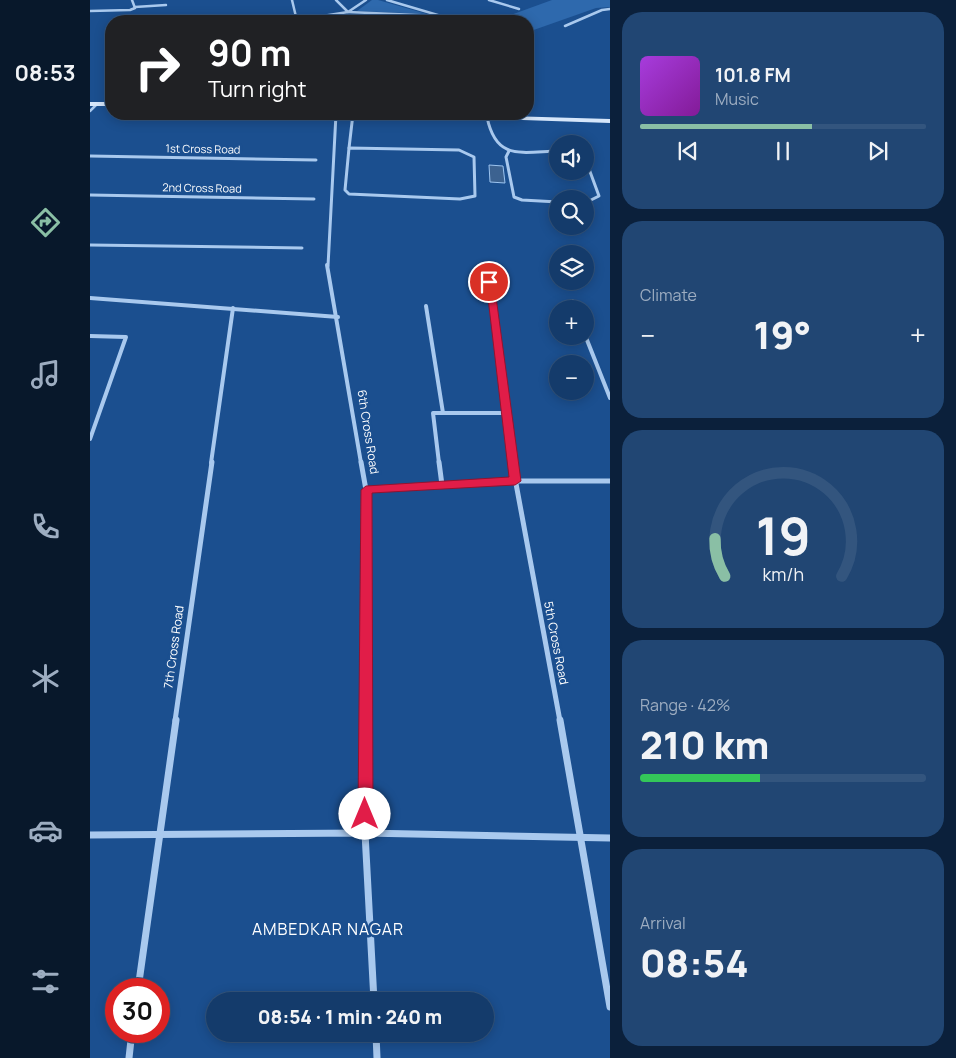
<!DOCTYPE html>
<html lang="en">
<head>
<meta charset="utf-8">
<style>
  :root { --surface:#143b6b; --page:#214673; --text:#f1f3f6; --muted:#9dadc1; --line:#33557e; --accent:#8abfa5 }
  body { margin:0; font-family:Manrope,sans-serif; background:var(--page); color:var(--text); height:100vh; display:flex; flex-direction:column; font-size:19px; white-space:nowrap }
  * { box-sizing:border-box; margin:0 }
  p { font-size:16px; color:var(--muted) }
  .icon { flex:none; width:28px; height:28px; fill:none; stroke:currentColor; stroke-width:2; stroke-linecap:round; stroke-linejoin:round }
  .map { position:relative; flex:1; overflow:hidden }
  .drawer { display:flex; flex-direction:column; gap:12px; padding:12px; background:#0b203b; width:346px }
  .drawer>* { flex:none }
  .banner { position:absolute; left:15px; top:15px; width:429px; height:105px; border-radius:20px; box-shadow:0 2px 12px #0003,0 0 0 1px var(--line); background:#202124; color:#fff; overflow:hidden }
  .tools { position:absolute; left:459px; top:135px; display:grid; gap:10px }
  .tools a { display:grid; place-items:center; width:45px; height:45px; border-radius:50%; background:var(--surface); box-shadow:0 2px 12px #0003,0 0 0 1px var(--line); font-size:25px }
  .speed { position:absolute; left:15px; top:978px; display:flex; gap:10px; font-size:25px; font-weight:700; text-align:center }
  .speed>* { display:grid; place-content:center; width:65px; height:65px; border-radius:50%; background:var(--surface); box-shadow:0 2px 12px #0003,0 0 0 1px var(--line); line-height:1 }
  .speed .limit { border:8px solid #d22; background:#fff; color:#111 }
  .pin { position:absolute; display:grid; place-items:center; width:42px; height:42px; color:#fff; margin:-21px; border:2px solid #fff; border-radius:50%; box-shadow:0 1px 5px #0007 }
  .me { position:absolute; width:55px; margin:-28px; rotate:0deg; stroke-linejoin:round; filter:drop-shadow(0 0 4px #0008) }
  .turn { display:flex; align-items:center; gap:18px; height:105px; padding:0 20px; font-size:22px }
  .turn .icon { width:65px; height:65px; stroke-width:2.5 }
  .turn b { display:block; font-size:35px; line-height:42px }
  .big { font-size:38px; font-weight:800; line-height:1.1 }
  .drawer .tile { flex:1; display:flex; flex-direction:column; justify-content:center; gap:8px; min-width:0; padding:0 18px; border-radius:20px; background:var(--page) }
  .drawer .dial { align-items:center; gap:0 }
  .dial svg { height:130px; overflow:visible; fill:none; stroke:var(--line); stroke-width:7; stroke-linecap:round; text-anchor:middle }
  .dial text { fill:var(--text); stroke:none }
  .song { display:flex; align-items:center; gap:15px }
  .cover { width:60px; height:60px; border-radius:8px; background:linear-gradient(135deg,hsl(280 70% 55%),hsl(290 70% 35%)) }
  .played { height:5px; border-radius:2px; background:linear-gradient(90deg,var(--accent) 60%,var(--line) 60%) }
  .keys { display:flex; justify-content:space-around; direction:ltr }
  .heat { display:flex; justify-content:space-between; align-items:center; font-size:28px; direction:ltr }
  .charge { height:8px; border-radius:4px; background:linear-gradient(90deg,#34c759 42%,var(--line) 0) }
  .trip { position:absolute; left:116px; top:992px; width:288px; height:50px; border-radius:25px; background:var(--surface); box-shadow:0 2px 12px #0003,0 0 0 1px var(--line); font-weight:800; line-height:50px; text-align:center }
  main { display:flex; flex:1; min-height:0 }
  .dock { display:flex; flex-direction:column; width:90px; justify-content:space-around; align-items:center; background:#08182b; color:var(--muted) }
  .dock .icon { width:35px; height:35px }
  .dock .current { color:var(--accent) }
  .dock b { font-size:22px; color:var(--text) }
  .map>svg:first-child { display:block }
</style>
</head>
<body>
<main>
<nav class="dock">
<b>08:53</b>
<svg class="icon current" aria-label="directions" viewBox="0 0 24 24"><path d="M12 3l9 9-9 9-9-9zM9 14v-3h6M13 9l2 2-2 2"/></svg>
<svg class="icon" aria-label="music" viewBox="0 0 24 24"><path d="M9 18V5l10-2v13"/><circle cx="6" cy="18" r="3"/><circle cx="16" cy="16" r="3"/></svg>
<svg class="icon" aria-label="phone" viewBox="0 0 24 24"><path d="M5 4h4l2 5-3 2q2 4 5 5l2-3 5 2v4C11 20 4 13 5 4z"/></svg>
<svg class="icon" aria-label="climate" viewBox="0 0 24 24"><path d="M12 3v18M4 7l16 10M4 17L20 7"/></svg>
<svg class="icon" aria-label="car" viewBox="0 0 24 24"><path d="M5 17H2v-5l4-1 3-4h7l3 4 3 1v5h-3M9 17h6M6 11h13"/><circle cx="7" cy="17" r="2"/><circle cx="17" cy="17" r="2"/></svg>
<svg class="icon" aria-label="filters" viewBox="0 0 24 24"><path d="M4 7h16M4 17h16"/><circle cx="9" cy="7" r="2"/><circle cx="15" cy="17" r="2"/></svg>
</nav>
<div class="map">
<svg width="520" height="1058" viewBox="0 0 520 1058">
  <rect width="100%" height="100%" fill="#1b4f8f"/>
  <g fill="#2e69ad">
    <path d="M282,0h6l49,14 -70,-3z"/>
    <path d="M462,0h58v7l-14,1 -68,24v-11h-34z"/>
  </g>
  <path fill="#3c6290" stroke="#9cc4f0" d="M399,165l14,1 2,17 -15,-1z"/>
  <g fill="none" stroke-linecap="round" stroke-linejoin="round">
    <g stroke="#a9c9ee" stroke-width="2.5">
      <path d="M202,0l5,21"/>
      <path d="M246,0l12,12 91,4"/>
      <path d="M297,0l71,21"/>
      <path d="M399,0l30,9"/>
      <path d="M45,7l31,-2"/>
      <path d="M0,11l40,-1 5,-2 -3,-8"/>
      <path d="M207,20l51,-8 18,-12"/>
      <path d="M475,26l37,-16 8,-1"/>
      <path d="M0,111l7,-7"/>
    </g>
    <g stroke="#a9c9ee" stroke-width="3">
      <path d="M397,117c9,44 34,35 71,34"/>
      <path d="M259,148l110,2 15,7 1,39 -15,3 -111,-5 -4,-4z"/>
      <path d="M259,148l4,-34"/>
      <path d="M419,151l-3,6 8,40 8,3 36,2"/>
      <path d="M0,156l226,4"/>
      <path d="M495,158l14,38 -14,7"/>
      <path d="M0,195l224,4"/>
      <path d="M0,245l212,3"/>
      <path d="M238,266l8,-152"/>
    </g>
    <g stroke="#a9c9ee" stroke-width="4">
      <path d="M237,265l34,198"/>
      <path d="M399,282l24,181"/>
      <path d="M0,298l248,19"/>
      <path d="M482,301l3,8"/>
      <path d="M336,306l17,107h63"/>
      <path d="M495,335l25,63"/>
      <path d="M0,336l36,1 -36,102"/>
      <path d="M121,463l22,-155"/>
      <path d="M349,463l-6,-50h10"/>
    </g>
    <g stroke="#a9c9ee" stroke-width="5">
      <path d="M271,462l5,28 -1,231"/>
      <path d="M349,462l3,23"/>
      <path d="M422,462l48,259"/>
      <path d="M276,490l149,-9h95"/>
      <path d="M85,721l37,-259"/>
    </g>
    <g stroke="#a9c9ee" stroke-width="7">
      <path d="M275,720v113l9,168"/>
      <path d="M470,720l50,287"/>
      <path d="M0,835l275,-2 245,5"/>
      <path d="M48,989l38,-269"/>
      <path d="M286,1034l1,24"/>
      <path d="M39,1058l3,-27"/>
    </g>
    <g fill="#d6e6fa" fill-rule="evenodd">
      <rect x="0" y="102" width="21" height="4"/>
      <path d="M308,114h44l168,5v4l-209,-7z"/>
    </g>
  </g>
  <path fill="#e11d48" stroke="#92132f" d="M396,281l8,1 27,199 -6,4 -143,8 1,321 -2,5 -6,2 -5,-2 -2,-5 3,-324 5,-4 143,-9z"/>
  <g text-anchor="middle" stroke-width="5" stroke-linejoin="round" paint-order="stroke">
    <g font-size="11" fill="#fff" stroke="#1b4f8f">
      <text transform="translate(113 149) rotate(1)" y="4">1st Cross Road</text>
      <text transform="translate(112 188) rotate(1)" y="4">2nd Cross Road</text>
    </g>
    <g font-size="12" fill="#fff" stroke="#1b4f8f">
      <text transform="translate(278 432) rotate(81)" y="4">6th Cross Road</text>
      <text transform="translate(466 643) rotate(79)" y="4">5th Cross Road</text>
      <text transform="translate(84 647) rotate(-82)" y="4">7th Cross Road</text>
    </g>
    <g font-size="16" letter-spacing="1" fill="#fff" stroke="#1b4f8f">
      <text x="238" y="935">AMBEDKAR NAGAR</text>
    </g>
  </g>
</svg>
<div class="tools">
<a><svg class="icon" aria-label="sound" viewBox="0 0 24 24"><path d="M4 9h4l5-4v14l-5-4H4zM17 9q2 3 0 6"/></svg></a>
<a><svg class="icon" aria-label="search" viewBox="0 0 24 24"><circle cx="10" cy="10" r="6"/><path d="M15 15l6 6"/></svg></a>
<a><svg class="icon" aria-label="layers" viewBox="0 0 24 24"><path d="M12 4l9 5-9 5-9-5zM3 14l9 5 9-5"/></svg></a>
<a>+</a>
<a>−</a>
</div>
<div class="speed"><div class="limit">30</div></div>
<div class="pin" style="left:399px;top:282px;background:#d93025"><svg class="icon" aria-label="arrive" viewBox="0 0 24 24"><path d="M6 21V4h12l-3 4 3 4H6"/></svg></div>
<svg class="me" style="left:275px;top:814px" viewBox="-20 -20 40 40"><circle r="19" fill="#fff"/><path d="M0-13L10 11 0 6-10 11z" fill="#e11d48"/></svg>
<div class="trip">08:54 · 1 min · 240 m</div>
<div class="banner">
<div class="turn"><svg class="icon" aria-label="right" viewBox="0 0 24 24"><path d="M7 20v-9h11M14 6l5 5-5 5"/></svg><div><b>90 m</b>Turn right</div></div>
</div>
</div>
<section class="drawer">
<div class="tile">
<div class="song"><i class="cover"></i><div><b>101.8 FM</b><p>Music</p></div></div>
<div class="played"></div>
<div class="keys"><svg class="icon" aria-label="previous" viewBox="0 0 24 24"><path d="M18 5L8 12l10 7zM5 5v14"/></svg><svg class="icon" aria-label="pause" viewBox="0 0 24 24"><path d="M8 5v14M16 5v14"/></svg><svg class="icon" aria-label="next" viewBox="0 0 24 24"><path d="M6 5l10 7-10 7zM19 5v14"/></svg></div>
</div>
<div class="tile"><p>Climate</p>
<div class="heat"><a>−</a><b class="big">19°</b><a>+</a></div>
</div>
<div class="tile dial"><svg viewBox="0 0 100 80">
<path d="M14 69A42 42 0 1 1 86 69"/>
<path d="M14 69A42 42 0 0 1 8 46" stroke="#8abfa5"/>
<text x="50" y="56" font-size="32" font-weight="700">19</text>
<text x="50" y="72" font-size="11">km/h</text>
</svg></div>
<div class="tile"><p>Range · 42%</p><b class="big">210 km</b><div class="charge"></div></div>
<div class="tile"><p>Arrival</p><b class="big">08:54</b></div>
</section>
</main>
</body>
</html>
